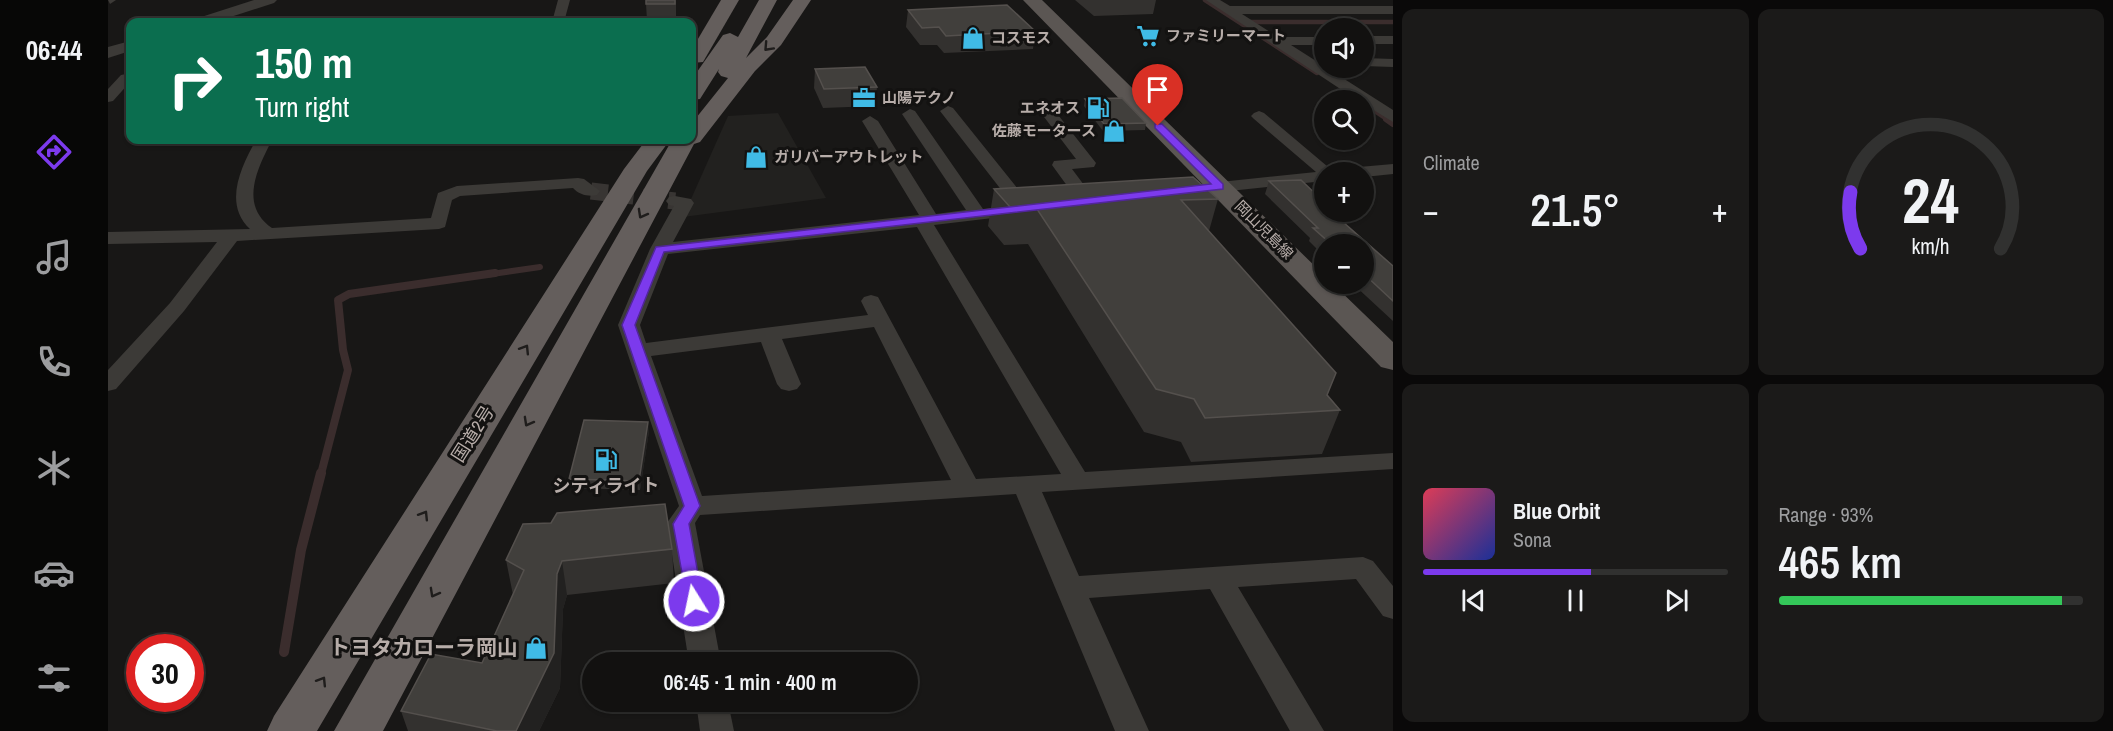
<!DOCTYPE html>
<html lang="en">
<head>
<meta charset="utf-8">
<style>
  :root { --surface:#121110; --page:#1b1a19; --text:#f1f3f6; --muted:#9c9d9f; --line:#313130; --accent:#7c3aed }
  body { margin:0; font-family:"Archivo Narrow","Noto Sans JP",sans-serif; background:var(--page); color:var(--text); height:100vh; display:flex; flex-direction:column; font-size:22px; white-space:nowrap }
  * { box-sizing:border-box; margin:0 }
  p { font-size:20px; color:var(--muted) }
  .icon { flex:none; width:33px; height:33px; fill:none; stroke:currentColor; stroke-width:2; stroke-linecap:round; stroke-linejoin:round }
  .map { position:relative; flex:1; overflow:hidden }
  .panel { display:flex; flex-direction:column; gap:9px; padding:9px; background:#0a0909; width:720px }
  .panel>* { flex:none }
  .guide { position:absolute; left:18px; top:18px; width:570px; height:126px; border-radius:12px; box-shadow:0 2px 4px #0004,0 0 0 2px var(--line); background:#0b6e4f; color:#fff; overflow:hidden }
  .controls { position:absolute; left:1206px; top:18px; display:grid; gap:12px }
  .controls a { display:grid; place-items:center; width:60px; height:60px; border-radius:50%; background:var(--surface); box-shadow:0 2px 4px #0004,0 0 0 2px var(--line); font-size:30px }
  .speed { position:absolute; left:18px; top:634px; display:flex; gap:12px; font-size:30px; font-weight:700; text-align:center }
  .speed>* { display:grid; place-content:center; width:78px; height:78px; border-radius:50%; background:var(--surface); box-shadow:0 2px 4px #0004,0 0 0 2px var(--line); line-height:1 }
  .speed .limit { border:9px solid #d22; background:#fff; color:#111 }
  .pin { position:absolute; display:grid; place-items:center; width:51px; height:51px; color:#fff; margin:-62px -26px; border-radius:50% 50% 50% 0; rotate:-45deg; box-shadow:0 0 6px #0007 }
  .pin .icon { rotate:45deg }
  .me { position:absolute; width:66px; margin:-33px; rotate:350deg; stroke-linejoin:round; filter:drop-shadow(0 0 4px #0008) }
  .turn { display:flex; align-items:center; gap:21px; height:126px; padding:0 30px; font-size:27px }
  .turn .icon { width:78px; height:78px; stroke-width:2.5 }
  .turn b { display:block; font-size:42px; line-height:51px }
  .big { font-size:45px; font-weight:600; line-height:1.1 }
  .panel .widget { flex:1; display:flex; flex-direction:column; justify-content:center; gap:9px; min-width:0; padding:0 21px; border-radius:12px; background:var(--page) }
  .panel .dial { align-items:center; gap:0 }
  .dial svg { height:156px; overflow:visible; fill:none; stroke:var(--line); stroke-width:7; stroke-linecap:round; text-anchor:middle }
  .dial text { fill:var(--text); stroke:none }
  .song { display:flex; align-items:center; gap:18px }
  .cover { width:72px; height:72px; border-radius:9px; background:linear-gradient(135deg,hsl(350 70% 55%),hsl(230 70% 35%)) }
  .played { height:6px; border-radius:3px; background:linear-gradient(90deg,var(--accent) 55%,var(--line) 55%) }
  .keys { display:flex; justify-content:space-around; direction:ltr }
  .heat { display:flex; justify-content:space-between; align-items:center; font-size:33px; direction:ltr }
  .charge { height:9px; border-radius:4px; background:linear-gradient(90deg,#34c759 93%,var(--line) 0) }
  .panel .tiles { flex:1; display:grid; gap:9px; grid-template-columns:repeat(2,1fr) }
  .trip { position:absolute; left:474px; top:652px; width:336px; height:60px; border-radius:30px; background:var(--surface); box-shadow:0 2px 4px #0004,0 0 0 2px var(--line); font-weight:600; line-height:60px; text-align:center }
  main { display:flex; flex:1; min-height:0 }
  .tab-bar { display:flex; flex-direction:column; width:108px; justify-content:space-around; align-items:center; background:#070706; color:var(--muted) }
  .tab-bar .icon { width:42px; height:42px }
  .tab-bar .current { color:var(--accent) }
  .tab-bar b { font-size:27px; color:var(--text) }
  .map>svg:first-child { display:block }
</style>
</head>
<body>
<main>
<nav class="tab-bar">
<b>06:44</b>
<svg class="icon current" aria-label="directions" viewBox="0 0 24 24"><path d="M12 3l9 9-9 9-9-9zM9 14v-3h6M13 9l2 2-2 2"/></svg>
<svg class="icon" aria-label="music" viewBox="0 0 24 24"><path d="M9 18V5l10-2v13"/><circle cx="6" cy="18" r="3"/><circle cx="16" cy="16" r="3"/></svg>
<svg class="icon" aria-label="phone" viewBox="0 0 24 24"><path d="M5 4h4l2 5-3 2q2 4 5 5l2-3 5 2v4C11 20 4 13 5 4z"/></svg>
<svg class="icon" aria-label="climate" viewBox="0 0 24 24"><path d="M12 3v18M4 7l16 10M4 17L20 7"/></svg>
<svg class="icon" aria-label="car" viewBox="0 0 24 24"><path d="M5 17H2v-5l4-1 3-4h7l3 4 3 1v5h-3M9 17h6M6 11h13"/><circle cx="7" cy="17" r="2"/><circle cx="17" cy="17" r="2"/></svg>
<svg class="icon" aria-label="filters" viewBox="0 0 24 24"><path d="M4 7h16M4 17h16"/><circle cx="9" cy="7" r="2"/><circle cx="15" cy="17" r="2"/></svg>
</nav>
<div class="map">
<svg width="1285" height="731" viewBox="0 0 1285 731">
  <rect width="100%" height="100%" fill="#181716"/>
  <path fill="#22211f" d="M670,113l48,85 -143,19 45,-101z"/>
  <g fill="none" stroke-linecap="round" stroke-linejoin="round">
    <g stroke="#3b2d2d" stroke-width="4.5">
      <path d="M1097,0l112,73"/>
      <path d="M1139,22h146"/>
      <path d="M1256,104l24,16"/>
    </g>
    <g stroke="#3b2d2d" stroke-width="6">
      <path d="M1278,119l7,5"/>
      <path d="M377,275l55,-8"/>
    </g>
    <path stroke="#3b2d2d" stroke-width="8" d="M213,474l27,-104 -5,-20 -5,-50 11,-6 146,-21"/>
    <path stroke="#3b2d2d" stroke-width="10" d="M176,652l17,-102 20,-77"/>
    <path stroke="#383533" stroke-width="17" stroke-dasharray="17 9" stroke-linecap="butt" d="M483,191l84,10"/>
    <g fill="#3c3a37" fill-rule="evenodd">
      <path d="M0,0h8l-6,4z"/>
      <path d="M450,0h12l-6,22h-12z"/>
      <path d="M1098,0h14l10,6h163v8h-151l36,23h46v8h-33l102,65v12l-29,-18v-4h-7z"/>
      <rect x="1256" y="36" width="29" height="8"/>
      <path d="M1256,58l29,1v8l-29,-1z"/>
      <path d="M18,74l4,1v7l-17,19 -5,1v-13l13,-14z"/>
      <path d="M938,104l5,2 45,57 -2,4 -22,2 24,32 -3,4h-12l-29,-40 2,-4 22,-2 -38,-50z"/>
      <path d="M840,106l5,2 81,101 -3,4 -12,2 -85,10 151,247 308,-19v16l-351,23 37,84 284,-19 10,4 20,25v33l-10,-3 -27,-37 -118,8 86,144h-34l-80,-142 -121,9 60,133h-34l-99,-237 -316,21 -5,8 26,140h-32l-22,-140 12,-17 -61,-181 32,-76 24,-43 -5,-1 -3,-4 3,-4 6,-1 16,3 3,4 -21,39 246,-27 -57,-94 8,-5 8,5 58,93 30,-4 -64,-96 8,-5 5,2 68,98 30,-4 -73,-94zM809,227l144,247 -85,5 -98,-182 -7,-2 -7,2 -3,4 7,14 -222,28 -6,-18 28,-71zM766,327l77,153 -249,16 -51,-140 110,-14 16,42 4,5 8,2 8,-2 4,-5 -19,-45z"/>
      <path d="M1151,111l5,2 70,59h-10v9l-123,13 -6,-1 -3,-4 3,-4 6,-1 115,-12 -62,-53 -3,-3 3,-3z"/>
      <path d="M148,140h16c-15,29 -33,65 0,88l159,-10 7,-25 19,-7 121,-8 6,1 16,12 -3,4c-8,2 -18,0 -24,-7l-113,8 -8,4 -7,27 -6,2 -202,12 -53,70 -68,78 -8,2v-21l62,-67 47,-61 -109,2v-12l142,-3c-27,-25 -9,-62 6,-89z"/>
      <path d="M1285,164v10l-29,3v-5h-13l8,-5z"/>
      <path d="M588,702h32l6,29h-34z"/>
    </g>
    <g fill="#3c3a37" fill-rule="evenodd">
      <path d="M146,0h23l-3,3 -59,19h-22l2,-3z"/>
      <path d="M22,41v10l-22,7v-11z"/>
    </g>
    <path fill="#5b5653" fill-rule="evenodd" d="M915,0h19l282,275v9h9l60,58v28l-12,-3z"/>
    <g fill="#645e5c" fill-rule="evenodd">
      <path d="M613,0h18l-36,62 -11,1v-14z"/>
      <path d="M651,0h18l-31,58 21,-21 26,-37h18l-30,45 -26,26 -55,71 -6,2 -311,587h-49l338,-591h20v-17l36,-45 -7,-2 -3,-4 1,-3 -19,30 -8,1v-21l31,-44 7,-2 8,4z"/>
      <path d="M538,140h24l-23,31 -330,560h-50l7,-15 350,-547z"/>
    </g>
  </g>
  <g fill="#33312f">
    <path d="M568,0v19l-29,1 -1,-16z"/>
    <path d="M967,0h81l-3,14 -59,2z"/>
    <path d="M800,10l127,21 -2,18 -89,4 -7,-8h-17l-14,-18z"/>
    <path d="M707,69l62,18 -2,19 -52,2 -9,-20z"/>
    <path d="M977,99l61,24 -1,7 -42,1 -19,-25z"/>
    <path d="M1161,181l78,41 -1,2 47,42v55l-40,-37h11v-40h-40v12l-15,-15 1,-3 -45,-44z"/>
    <path d="M886,189l224,10 -9,32 119,164 12,15 -18,44 -131,8 -10,-20 -37,-10 -116,-188 -24,1 -16,-19z"/>
    <path d="M541,431l-9,59 -69,-2 -2,-9z"/>
    <path d="M564,549l2,34 -107,12 -4,14 -3,79 -21,43h-131l-7,-20 81,-48 31,-68 -7,-35z"/>
  </g>
  <g fill="#222120">
    <path d="M540,422l1,9 -9,59 -1,-9z"/>
    <path d="M454,561l5,34 -4,14 -3,79 -21,43h-23l41,-157z"/>
  </g>
  <g fill="#413f3c" stroke="#54504d" stroke-width="1.5">
    <rect x="538" y="0" width="29" height="4"/>
    <path d="M899,5l28,26 -89,5 -7,-9 -17,1 -14,-18z"/>
    <path d="M757,67l12,20 -53,2 -9,-20z"/>
    <path d="M1014,98l24,25 -42,1 -19,-25z"/>
    <path d="M1085,177l25,22 -37,1 155,173 -9,22 13,15 -135,8 -11,-19 -38,-10 -121,-183 -25,1 -16,-18z"/>
    <path d="M1193,180l23,22v10h11l12,10h-4l50,44v35l-29,-27v-30h-33l-18,-16h5l-49,-47z"/>
    <path d="M476,420l64,2 -9,59 -70,-2z"/>
    <path d="M557,504l7,45 -110,12 -5,13 -3,79 -38,78h-19l-96,-20 30,-57 51,9 42,-93 -18,-10 17,-36 28,-1 6,-10z"/>
  </g>
  <defs><path id="oneway-chevron" d="M-2-3.5L2.5 0L-2 3.5" fill="none" stroke-width="1.6" stroke-linecap="round" stroke-linejoin="round" transform="scale(1.5)"/></defs>
  <g stroke="#1f1d1c">
    <use href="#oneway-chevron" transform="translate(660 47) rotate(133)"/>
    <use href="#oneway-chevron" transform="translate(534 214) rotate(119)"/>
    <use href="#oneway-chevron" transform="translate(417 349) rotate(-58)"/>
    <use href="#oneway-chevron" transform="translate(420 422) rotate(119)"/>
    <use href="#oneway-chevron" transform="translate(316 515) rotate(-58)"/>
    <use href="#oneway-chevron" transform="translate(326 593) rotate(119)"/>
    <use href="#oneway-chevron" transform="translate(214 681) rotate(-58)"/>
  </g>
  <path fill="#7c3aed" stroke="#51269a" stroke-width="1.5" d="M1047,124h7l61,60v5l-559,63 -29,73 65,181 -11,18 14,77 -2,5 -7,2 -6,-2 -15,-82 11,-18 -62,-181 34,-78 555,-63 -56,-56z"/>
  <defs>
    <g id="supermarket-bare" transform="scale(1.8)"><path d="M-6-5.5h2.5l.6 2H6L4.5 2H-2.5L-4.4-4H-6ZM-1.5 3.2a1.3 1.3 0 1 0 .1 0ZM3 3.2a1.3 1.3 0 1 0 .1 0Z" fill="#40bbe6" stroke="#131211" stroke-width="2.5" paint-order="stroke"/></g>
    <g id="shop-bare" transform="scale(1.8)"><path d="M-5-2.5h2.3a2.7 3.5 0 0 1 5.4 0H5L5.5 6h-11ZM-1.5-2.5h3a1.5 2.3 0 0 0-3 0Z" fill="#40bbe6" stroke="#131211" stroke-width="2.5" paint-order="stroke"/></g>
    <g id="office-bare" transform="scale(1.8)"><path d="M-6-3h4V-5.5h4V-3h4V5H-6ZM-1-4.5V-3h2v-1.5ZM-6 0V1H6V0Z" fill="#40bbe6" stroke="#131211" stroke-width="2.5" paint-order="stroke"/></g>
    <g id="fuel-bare" transform="scale(1.8)"><path d="M-5.5-6h7V0h2V4h1.3V-2.5L3-4.5l.8-.8L6-3V5H2.5V1h-1V6h-7ZM-4.2-4.7v3.2H.2V-4.7Z" fill="#40bbe6" stroke="#131211" stroke-width="2.5" paint-order="stroke"/></g>
  </defs>
  <g fill-rule="evenodd">
    <use href="#supermarket-bare" x="1040" y="36"/>
    <use href="#shop-bare" x="865" y="38"/>
    <use href="#office-bare" x="756" y="98"/>
    <use href="#fuel-bare" x="990" y="108"/>
    <use href="#shop-bare" x="1006" y="131"/>
    <use href="#shop-bare" x="648" y="157"/>
    <use href="#fuel-bare" x="498" y="460"/>
    <use href="#shop-bare" x="428" y="648"/>
  </g>
  <g text-anchor="middle" stroke-width="6" stroke-linejoin="round" paint-order="stroke">
    <g font-size="15" font-weight="bold" fill="#b7ada9" stroke="#131211" text-anchor="start">
      <text x="1058" y="41">ファミリーマート</text>
      <text x="883" y="43">コスモス</text>
      <text x="774" y="103">山陽テクノ</text>
      <text x="972" y="113" text-anchor="end">エネオス</text>
      <text x="988" y="136" text-anchor="end">佐藤モータース</text>
      <text x="666" y="162">ガリバーアウトレット</text>
    </g>
    <g font-size="15" fill="#b7ada9" stroke="#131211">
      <text transform="translate(1156 230) rotate(45)" y="5">岡山児島線</text>
    </g>
    <g font-size="18" fill="#b7ada9" stroke="#131211">
      <text transform="translate(365 434) rotate(-58)" y="6">国道2号</text>
    </g>
    <g font-size="18" font-weight="bold" fill="#b7ada9" stroke="#131211">
      <text x="498" y="492">シティライト</text>
    </g>
    <g font-size="21" font-weight="bold" fill="#b7ada9" stroke="#131211" text-anchor="end">
      <text x="410" y="655">トヨタカローラ岡山</text>
    </g>
  </g>
</svg>
<div class="controls">
<a><svg class="icon" aria-label="sound" viewBox="0 0 24 24"><path d="M4 9h4l5-4v14l-5-4H4zM17 9q2 3 0 6"/></svg></a>
<a><svg class="icon" aria-label="search" viewBox="0 0 24 24"><circle cx="10" cy="10" r="6"/><path d="M15 15l6 6"/></svg></a>
<a>+</a>
<a>−</a>
</div>
<div class="speed"><div class="limit">30</div></div>
<div class="pin" style="left:1050px;top:126px;background:#d93025"><svg class="icon" aria-label="arrive" viewBox="0 0 24 24"><path d="M6 21V4h12l-3 4 3 4H6"/></svg></div>
<svg class="me" style="left:586px;top:601px" viewBox="-20 -20 40 40"><circle r="17" fill="#7c3aed" stroke="#fff" stroke-width="3"/><path d="M0-11L8 9 0 5-8 9z" fill="#fff"/></svg>
<div class="trip">06:45 · 1 min · 400 m</div>
<div class="guide">
<div class="turn"><svg class="icon" aria-label="right" viewBox="0 0 24 24"><path d="M7 20v-9h11M14 6l5 5-5 5"/></svg><div><b>150 m</b>Turn right</div></div>
</div>
</div>
<section class="panel">
<div class="tiles">
<div class="widget"><p>Climate</p>
<div class="heat"><a>−</a><b class="big">21.5°</b><a>+</a></div>
</div>
<div class="widget dial"><svg viewBox="0 0 100 80">
<path d="M14 69A42 42 0 1 1 86 69"/>
<path d="M14 69A42 42 0 0 1 9 40" stroke="#7c3aed"/>
<text x="50" y="56" font-size="32" font-weight="700">24</text>
<text x="50" y="72" font-size="11">km/h</text>
</svg></div>
<div class="widget">
<div class="song"><i class="cover"></i><div><b>Blue Orbit</b><p>Sona</p></div></div>
<div class="played"></div>
<div class="keys"><svg class="icon" aria-label="previous" viewBox="0 0 24 24"><path d="M18 5L8 12l10 7zM5 5v14"/></svg><svg class="icon" aria-label="pause" viewBox="0 0 24 24"><path d="M8 5v14M16 5v14"/></svg><svg class="icon" aria-label="next" viewBox="0 0 24 24"><path d="M6 5l10 7-10 7zM19 5v14"/></svg></div>
</div>
<div class="widget"><p>Range · 93%</p><b class="big">465 km</b><div class="charge"></div></div>
</div>
</section>
</main>
</body>
</html>
